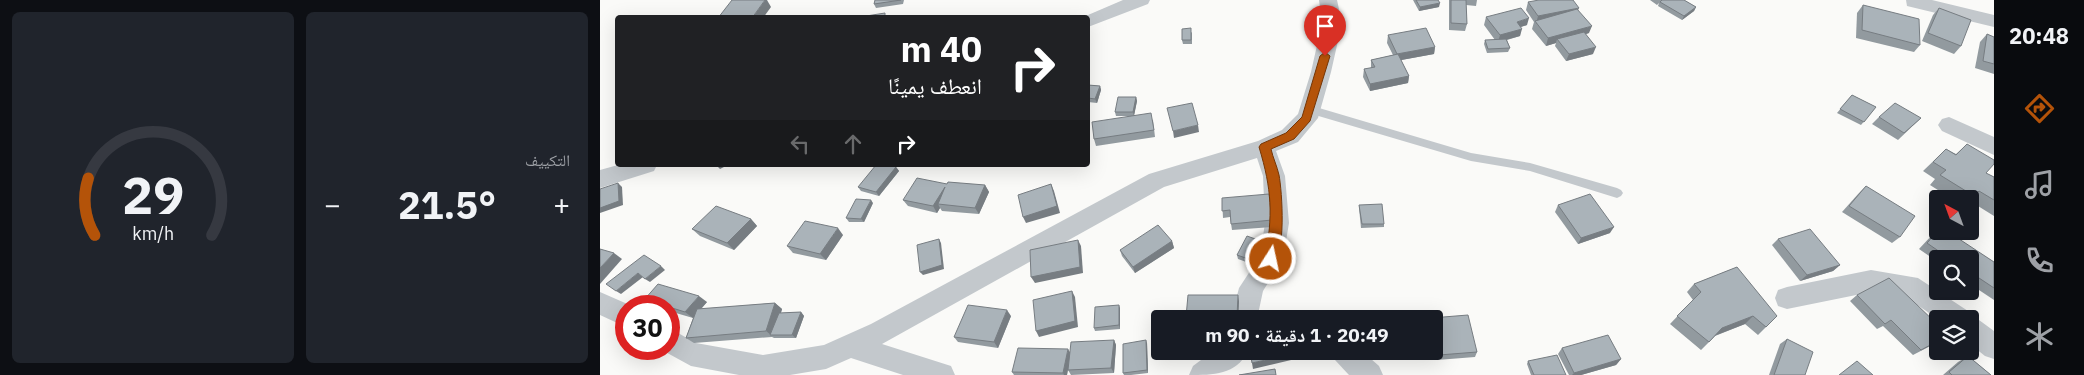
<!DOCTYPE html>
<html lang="ar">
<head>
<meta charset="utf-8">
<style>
  :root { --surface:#171b24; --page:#20242c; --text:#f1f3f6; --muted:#9ea1a6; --line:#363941; --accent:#b45309 }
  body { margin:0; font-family:"IBM Plex Sans","Noto Naskh Arabic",sans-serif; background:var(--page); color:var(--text); direction:rtl; height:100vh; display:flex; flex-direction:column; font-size:19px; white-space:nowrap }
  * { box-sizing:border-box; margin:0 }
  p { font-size:16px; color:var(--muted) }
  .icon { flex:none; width:28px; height:28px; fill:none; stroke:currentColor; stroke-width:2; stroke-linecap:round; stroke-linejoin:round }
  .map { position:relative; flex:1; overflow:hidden; direction:ltr }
  .panel { display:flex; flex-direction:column; gap:12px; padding:12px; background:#0d0f14; width:600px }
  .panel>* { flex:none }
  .guide { position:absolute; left:15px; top:15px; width:475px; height:152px; border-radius:5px; box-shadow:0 5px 20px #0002; direction:rtl; background:#202124; color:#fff; overflow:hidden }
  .needle { width:32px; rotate:319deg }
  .fabs { position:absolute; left:1329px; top:190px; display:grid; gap:10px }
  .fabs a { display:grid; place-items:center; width:50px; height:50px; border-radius:5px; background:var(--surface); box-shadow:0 5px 20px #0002; font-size:25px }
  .speed { position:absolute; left:15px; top:295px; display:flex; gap:10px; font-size:25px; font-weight:700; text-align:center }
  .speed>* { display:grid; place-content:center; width:65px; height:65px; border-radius:50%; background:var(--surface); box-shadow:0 5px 20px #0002; line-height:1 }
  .speed .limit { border:8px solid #d22; background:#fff; color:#111 }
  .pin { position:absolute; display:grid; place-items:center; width:42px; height:42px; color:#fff; margin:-51px -21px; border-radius:50% 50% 50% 0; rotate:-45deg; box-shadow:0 0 5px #0007 }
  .pin .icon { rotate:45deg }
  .me { position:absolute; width:55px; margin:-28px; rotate:10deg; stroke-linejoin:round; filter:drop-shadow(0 0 4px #0008) }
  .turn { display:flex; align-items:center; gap:18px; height:105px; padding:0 25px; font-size:22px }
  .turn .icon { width:65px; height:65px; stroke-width:2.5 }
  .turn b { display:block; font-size:35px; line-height:42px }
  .lanes { display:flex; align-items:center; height:48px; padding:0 25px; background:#0003; justify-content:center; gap:25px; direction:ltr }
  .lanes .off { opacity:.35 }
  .big { font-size:38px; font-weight:800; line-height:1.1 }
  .panel .tile { flex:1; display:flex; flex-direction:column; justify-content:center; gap:8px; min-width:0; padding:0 18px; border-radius:8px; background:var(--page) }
  .panel .dial { align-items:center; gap:0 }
  .dial svg { height:130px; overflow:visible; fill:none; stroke:var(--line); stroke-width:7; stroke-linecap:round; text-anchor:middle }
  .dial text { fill:var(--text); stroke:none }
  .heat { display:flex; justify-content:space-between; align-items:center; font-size:28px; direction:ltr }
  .panel .tiles { flex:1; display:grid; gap:12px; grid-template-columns:repeat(2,1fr) }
  .trip { position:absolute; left:551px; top:310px; width:292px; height:50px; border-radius:5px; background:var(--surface); box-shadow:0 5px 20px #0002; font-weight:800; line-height:50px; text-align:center; direction:rtl }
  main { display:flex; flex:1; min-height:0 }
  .tab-bar { display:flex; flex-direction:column; width:90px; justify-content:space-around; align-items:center; background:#090b0e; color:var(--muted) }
  .tab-bar .icon { width:35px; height:35px }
  .tab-bar .on { color:var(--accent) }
  .tab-bar b { font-size:22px; color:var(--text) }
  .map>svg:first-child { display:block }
</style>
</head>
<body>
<main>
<nav class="tab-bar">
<b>20:48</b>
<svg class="icon on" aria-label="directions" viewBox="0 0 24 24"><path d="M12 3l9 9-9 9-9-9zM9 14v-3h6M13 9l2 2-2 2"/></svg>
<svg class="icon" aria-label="music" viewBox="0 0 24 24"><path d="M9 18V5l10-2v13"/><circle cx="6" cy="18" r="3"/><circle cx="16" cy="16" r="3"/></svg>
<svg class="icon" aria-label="phone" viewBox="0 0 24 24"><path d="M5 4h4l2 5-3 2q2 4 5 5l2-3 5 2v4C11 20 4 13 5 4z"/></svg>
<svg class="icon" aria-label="climate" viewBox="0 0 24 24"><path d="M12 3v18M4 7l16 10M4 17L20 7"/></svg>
</nav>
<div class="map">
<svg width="1394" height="375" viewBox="0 0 1394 375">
  <rect width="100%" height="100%" fill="#fafaf8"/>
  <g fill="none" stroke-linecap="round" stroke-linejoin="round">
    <path fill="#c3c8cc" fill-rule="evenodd" d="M709,105l162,48 59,10 87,25 4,2 2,3 -2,3 -4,2 -87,-27 -59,-10 -166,-49 -1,-3z"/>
    <g fill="#c3c8cc" fill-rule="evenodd">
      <path d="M523,0h27l-2,4 -60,23v-9h-7z"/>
      <path d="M719,0h18l5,23 -11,49 -13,46 -20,24 -22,9 9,25 4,47 -6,36 -20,32 -6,28h-26l8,-31 21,-32 5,-33 -2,-47 -6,-18 -93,29 -282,157 69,22 4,9h-52l-52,-17 -25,11 -36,6h-51l-48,-9 -31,-17h9v-21l27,15 67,12 61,-10 47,-21 278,-150 109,-33 24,-11 16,-16 13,-42 11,-49z"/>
      <path d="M1306,0h26l62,15v12l-87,-21z"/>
      <path d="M1349,117l45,20v18l-52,-24 -4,-6 4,-6z"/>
      <path d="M18,165h39l-3,6 -54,17v-18z"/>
      <path d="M1271,270l47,8 50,33 3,6 8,3 15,11v28l-9,-3 -15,-12v-25h-32l-34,-23 -33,-4 -84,17 -9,-3 -3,-8 3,-8 9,-3z"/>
      <path d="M0,292l32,14h-6v21l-26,-12z"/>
      <path d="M613,351h35c-12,24 -35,24 -59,24l4,-9z"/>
      <path d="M731,351h31l17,15 4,9h-34l-14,-15z"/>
    </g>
  </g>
  <g fill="#929a9f">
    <path d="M275,0h29l-1,4 -27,4 -2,-4z"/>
    <path d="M813,0h25l1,7 -20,4z"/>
    <path d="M849,0h28l-1,6 -10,-1 1,19 -2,7 -16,-1z"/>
    <path d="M1050,0h34l12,7 -2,4 -12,9 -24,-14 1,-3 -2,2z"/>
    <path d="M928,2l50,8 11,23 -3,1 7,20 -27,7 -11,-15 1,-3 -10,3 -14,-17 2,-7 -8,-12z"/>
    <path d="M1263,5l57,40 -6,7 -58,-14 1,-25z"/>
    <path d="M1339,8l22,38 -7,8 -32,-13 11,-26z"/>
    <path d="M886,17l41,8 -6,2 -1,9 -13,4 3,8 -2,4 -21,1 -3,-9 1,-4h10l-11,-15z"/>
    <path d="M592,32v12h-9l-1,-4z"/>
    <path d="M1387,34l7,3v37l-19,-6 5,-26z"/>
    <path d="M788,35l47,12 -1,7 -33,6 8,16 -1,7 -38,8 -7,-14 1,-8 7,-1v-8l22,-5 -6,-12z"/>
    <path d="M488,85l12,1 1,4 -4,13 -9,-1z"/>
    <path d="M1252,95l24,12 -15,18 -24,-12z"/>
    <path d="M536,97l1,4 -3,14 19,5 2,17 -59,9 -2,-7 34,-23h-12l-1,-4z"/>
    <path d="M1279,117l42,1 -23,22 -26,-16z"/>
    <path d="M1367,144l19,29 8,4v39l-24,-15v-2h-18l-22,-14 5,-6 -12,-8 23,-22 10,5z"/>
    <path d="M296,167l3,4 -20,25 -18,-5 -3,-4z"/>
    <path d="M347,184l38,1 4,7 -10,22 -37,-3 -2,-3 -3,5 -29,-7 -5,-6z"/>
    <path d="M1266,186l34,51 -8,6 -50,-31 17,-19z"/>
    <path d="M622,198l50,22v7l-40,3 -2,-13 -7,1z"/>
    <path d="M273,203l-9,19h-15l-3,-4z"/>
    <path d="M759,205l25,19v3l-23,1 -2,-20z"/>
    <path d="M958,205l52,28 -32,11 -23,-32z"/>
    <path d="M151,219l6,7 -23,24 -34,-14 -8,-7z"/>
    <path d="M1338,230v1l56,31v38l-24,-16v-25h-32v3l-19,-13 14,-15z"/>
    <path d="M243,235l-17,25 -33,-7 -6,-7z"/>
    <path d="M1178,239l62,26 -7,6 -33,10 -28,-36z"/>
    <path d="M572,241l2,7 -39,25 -13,-17 -2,-6z"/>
    <path d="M672,245l1,3 -10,20 -25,-9 -1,-4z"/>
    <path d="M1137,267l29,60 -8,8 -13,-11 -30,12 -14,14 -31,-26 23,-24 -6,-8 7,-8z"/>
    <path d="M1257,295l81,30v17l-25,13 -30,-29 -6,3 -27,-28z"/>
    <path d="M44,300l63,2 -6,7 74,-6 7,6 -1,4 20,-1 3,4 -8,22h-22l-2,-1 -78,6 -8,-5 7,-20 -24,-7v-5h-15z"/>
    <path d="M639,301l-1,18h-52v-2z"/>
    <path d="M520,308v21l-25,2 -1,-3z"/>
    <path d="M411,316l-13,32 -40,-6 -4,-5z"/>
    <path d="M835,319l42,33 -2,5 -38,3 -2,-9z"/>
    <path d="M1187,339l18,36h-36l11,-31z"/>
    <path d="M514,340l2,5 -2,28 -43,2 -3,-5v-3l-1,8h-53l-2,-3 58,-20z"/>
    <path d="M547,343l1,30 -17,2h-7l-1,-2z"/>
    <path d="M962,348l59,11 -5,6 -35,10h-12l-11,-21z"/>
    <path d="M764,351h19l-3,7z"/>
    <path d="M1368,356l23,19h-48l15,-13z"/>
    <path d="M928,361l38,14h-35l-4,-11z"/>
  </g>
  <g fill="#777d82">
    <path d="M165,0h2l4,7 -8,11h-11z"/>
    <path d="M840,3l-1,4 -20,4 1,-4z"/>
    <path d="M1096,7l-2,4 -12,9 2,-4z"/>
    <path d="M979,8l-3,7 -40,9 2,-8z"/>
    <path d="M929,18l-2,7 -13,4 3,-7z"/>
    <path d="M992,26l-3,7 -29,9 -3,-3 -1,4 -10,3 2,-8z"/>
    <path d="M922,29l-2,7 -22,6 2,-7z"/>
    <path d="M835,47l-1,7 -38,7 1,-7z"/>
    <path d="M996,47l-3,7 -27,7 3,-7z"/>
    <path d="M809,76l-1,7 -38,8v-7z"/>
    <path d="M500,86l1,4 -4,13 -2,-4z"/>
    <path d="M536,97l1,4 -3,15 -1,-4z"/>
    <path d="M598,125l1,7 -25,6 -1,-7z"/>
    <path d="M116,165h12l-8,4z"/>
    <path d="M296,167l3,4 -20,25 -3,-4z"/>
    <path d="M18,183l4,4 1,18 -23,8v-5z"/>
    <path d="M451,184l3,7 6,22 -34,10 -3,-6z"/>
    <path d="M385,185l4,7 -10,22 -4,-6z"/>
    <path d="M345,187l-7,17 2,4 -3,5 -4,-7z"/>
    <path d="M271,200l2,3 -9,19 -3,-3z"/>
    <path d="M151,219l6,7 -23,24 -7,-7z"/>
    <path d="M1014,227l-4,6 -32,11 3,-6z"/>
    <path d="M238,228l5,7 -17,25 -6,-6z"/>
    <path d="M339,239l2,4 3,26 -21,6 -3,-3z"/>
    <path d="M478,240l3,6 2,27 -48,10 -4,-6z"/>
    <path d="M572,241l2,7 -39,25 -2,-6z"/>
    <path d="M672,245l1,3 -10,20v-4z"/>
    <path d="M14,253l8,6 -22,25v-16z"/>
    <path d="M1240,265l-7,6 -33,10 7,-6z"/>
    <path d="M61,266l4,4 -15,12 -5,-3z"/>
    <path d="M38,273l5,4 -22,17 -5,-3z"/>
    <path d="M472,291l3,6 3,30 -39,10 -3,-6z"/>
    <path d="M638,295l1,6 -1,18h-1z"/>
    <path d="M99,296l8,6 -14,16 -8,-6z"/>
    <path d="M175,303l7,6 -8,26h-3l-5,-4z"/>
    <path d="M519,305l1,3v21l-1,-4z"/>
    <path d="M407,310l4,6 -13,32 -4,-6z"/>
    <path d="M201,312l3,4 -8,22 -4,-3z"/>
    <path d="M1153,316l-8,8 -31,12 8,-8z"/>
    <path d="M514,340l2,5 -2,28 -3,-5z"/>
    <path d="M546,340l1,3 1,30 -1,-3z"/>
    <path d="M468,349l3,5 -4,21h-3l-1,-2z"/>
    <path d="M706,351h19v1l-72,17 -1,-6z"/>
    <path d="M1021,359l-5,6 -35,10h-9l2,-2z"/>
  </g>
  <g fill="#aab3b9" stroke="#777d82">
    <path d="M132,0h33l-13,18h-34z"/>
    <path d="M275,0h26l-27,4z"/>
    <path d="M816,0h22l2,3 -20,4z"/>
    <path d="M851,0h15l1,24 -16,-1z"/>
    <path d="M939,0h34l6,8 -41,8 -10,-14z"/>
    <path d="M1062,0h22l12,7 -12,9 -24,-14z"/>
    <path d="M1263,5l56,14 1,26 -58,-15z"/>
    <path d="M921,8l8,10 -12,4 5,7 -22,6 -14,-18z"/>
    <path d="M1339,8l32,12 -10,26 -33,-13z"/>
    <path d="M977,9l15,17 -44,12 -13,-17z"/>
    <path d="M285,13v5h-25v-1z"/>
    <path d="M591,28v12h-9v-11z"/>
    <path d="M826,28l9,19 -38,7 -9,-19z"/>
    <path d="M984,32l12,15 -27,7 -12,-15z"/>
    <path d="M1387,34l7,3v27l-11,-3z"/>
    <path d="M906,39l4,9 -22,1 -3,-9z"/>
    <path d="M798,54l11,22 -39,8 -6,-15 11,-2 -4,-7z"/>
    <path d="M488,85l12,1 -5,13 -7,-1z"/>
    <path d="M1252,95l24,12 -12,15 -24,-13z"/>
    <path d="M518,97h18l-3,15h-18z"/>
    <path d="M592,103l6,22 -25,6 -6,-23z"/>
    <path d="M1295,103l26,15 -17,15 -25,-16z"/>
    <path d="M551,113l3,17 -60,9 -2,-17z"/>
    <path d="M1367,144l27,16v4l-8,9 8,4v23l-15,-9 -5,5 -34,-21 6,-5 -13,-8 13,-13 10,6z"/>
    <path d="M276,165h13l7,2 -20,25 -18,-5z"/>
    <path d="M317,178l30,6 1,-2 37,3 -10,23 -37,-4 7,-17 -12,19 -30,-6z"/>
    <path d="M18,183l1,18 -19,7v-19z"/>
    <path d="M451,184l6,22 -34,11 -5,-22z"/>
    <path d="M1266,186l49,30 -15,21 -51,-31z"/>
    <path d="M669,194l3,26 -41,4 -1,-14 -8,1v-13z"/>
    <path d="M990,194l24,33 -33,11 -23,-33z"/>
    <path d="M256,199l15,1 -10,19 -15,-1z"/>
    <path d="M782,204l2,20h-22l-3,-19z"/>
    <path d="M116,206l35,13 -24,24 -35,-14z"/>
    <path d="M205,221l33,7 -18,26 -33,-8z"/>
    <path d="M558,225l14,16 -39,26 -13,-17z"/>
    <path d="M1210,229l30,36 -33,10 -29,-36z"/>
    <path d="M1338,231h9l47,31v26l-24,-16v-13h-20l-23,-16z"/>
    <path d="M647,236l25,9 -9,19 -26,-9z"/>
    <path d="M339,239l3,26 -22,7 -3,-27z"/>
    <path d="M478,240l2,27 -49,10 -1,-27z"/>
    <path d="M0,249l14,4 -14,15z"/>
    <path d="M44,255l17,11 -16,13 -7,-6 -22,18 -10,-7z"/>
    <path d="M1137,267l40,49 -11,11 -13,-11 -31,12 -13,14 -32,-26 24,-24 -7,-8z"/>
    <path d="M1289,278l49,47v16l-17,9 -30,-30 -6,4 -28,-29z"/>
    <path d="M58,284l41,12 -14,16 -16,-5v-1h-4l-21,-6z"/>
    <path d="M472,291l3,30 -39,10 -3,-31z"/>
    <path d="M588,295h50l-1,22h-51z"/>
    <path d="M175,303l-9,28 -80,7 11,-29z"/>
    <path d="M368,305l39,5 -13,32 -40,-5z"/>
    <path d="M519,305v20l-25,3 1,-21z"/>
    <path d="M201,312l-9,23h-22l9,-22z"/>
    <path d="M868,315l9,37 -38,3 -4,-18v-18l-4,-1z"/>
    <path d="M1008,335l13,24 -47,14 -12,-25z"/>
    <path d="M1187,339l26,13 -8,23h-31z"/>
    <path d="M514,340l-3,28 -43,2 3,-28z"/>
    <path d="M546,340l1,30 -24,3v-29z"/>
    <path d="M418,348l50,1 -5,24 -51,-1z"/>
    <path d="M650,351h56l-54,12z"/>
    <path d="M772,351h10l-1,4z"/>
    <path d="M957,355l9,20h-32l-6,-14z"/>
    <path d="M1368,356l23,19h-39l-3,-3z"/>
    <path d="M1257,361l16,14h-34z"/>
    <path d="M675,369l1,6h-37z"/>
  </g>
  <path fill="#b45309" stroke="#753606" d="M725,52l5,4 -20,65 -16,18 -23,10c2,9 6,17 8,26 3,15 8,83 -8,89l-6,-5c8,-44 7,-69 -6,-112l2,-3 25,-11 16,-16 18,-61z"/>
</svg>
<div class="fabs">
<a><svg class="needle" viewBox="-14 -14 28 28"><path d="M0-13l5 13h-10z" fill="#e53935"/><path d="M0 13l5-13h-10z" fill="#9ea1a6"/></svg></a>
<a><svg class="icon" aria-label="search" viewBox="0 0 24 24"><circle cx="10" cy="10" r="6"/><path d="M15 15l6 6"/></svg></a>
<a><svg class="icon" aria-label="layers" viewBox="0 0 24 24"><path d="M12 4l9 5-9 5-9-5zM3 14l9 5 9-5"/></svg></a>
</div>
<div class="speed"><div class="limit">30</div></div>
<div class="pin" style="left:725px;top:56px;background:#d93025"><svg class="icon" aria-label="arrive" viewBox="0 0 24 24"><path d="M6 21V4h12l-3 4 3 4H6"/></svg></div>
<svg class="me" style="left:671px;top:259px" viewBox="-20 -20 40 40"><circle r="17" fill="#b45309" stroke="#fff" stroke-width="3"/><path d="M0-11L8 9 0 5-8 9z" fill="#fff"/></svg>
<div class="trip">20:49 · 1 دقيقة · 90 m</div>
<div class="guide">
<div class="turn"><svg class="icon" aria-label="right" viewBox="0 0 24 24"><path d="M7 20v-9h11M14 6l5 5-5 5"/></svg><div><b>40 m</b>انعطف يمينًا</div></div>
<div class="lanes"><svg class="icon off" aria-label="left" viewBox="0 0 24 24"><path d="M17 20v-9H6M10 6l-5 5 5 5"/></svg><svg class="icon off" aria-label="ahead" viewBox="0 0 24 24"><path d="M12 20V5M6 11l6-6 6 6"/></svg><svg class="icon" aria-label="right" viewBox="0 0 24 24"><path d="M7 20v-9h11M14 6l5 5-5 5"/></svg></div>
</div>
</div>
<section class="panel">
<div class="tiles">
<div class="tile"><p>التكييف</p>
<div class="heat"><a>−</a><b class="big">21.5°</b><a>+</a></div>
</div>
<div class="tile dial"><svg viewBox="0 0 100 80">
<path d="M14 69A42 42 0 1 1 86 69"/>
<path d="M14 69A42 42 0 0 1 10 34" stroke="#b45309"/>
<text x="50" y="56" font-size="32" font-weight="700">29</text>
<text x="50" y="72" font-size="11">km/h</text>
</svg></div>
</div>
</section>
</main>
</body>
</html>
